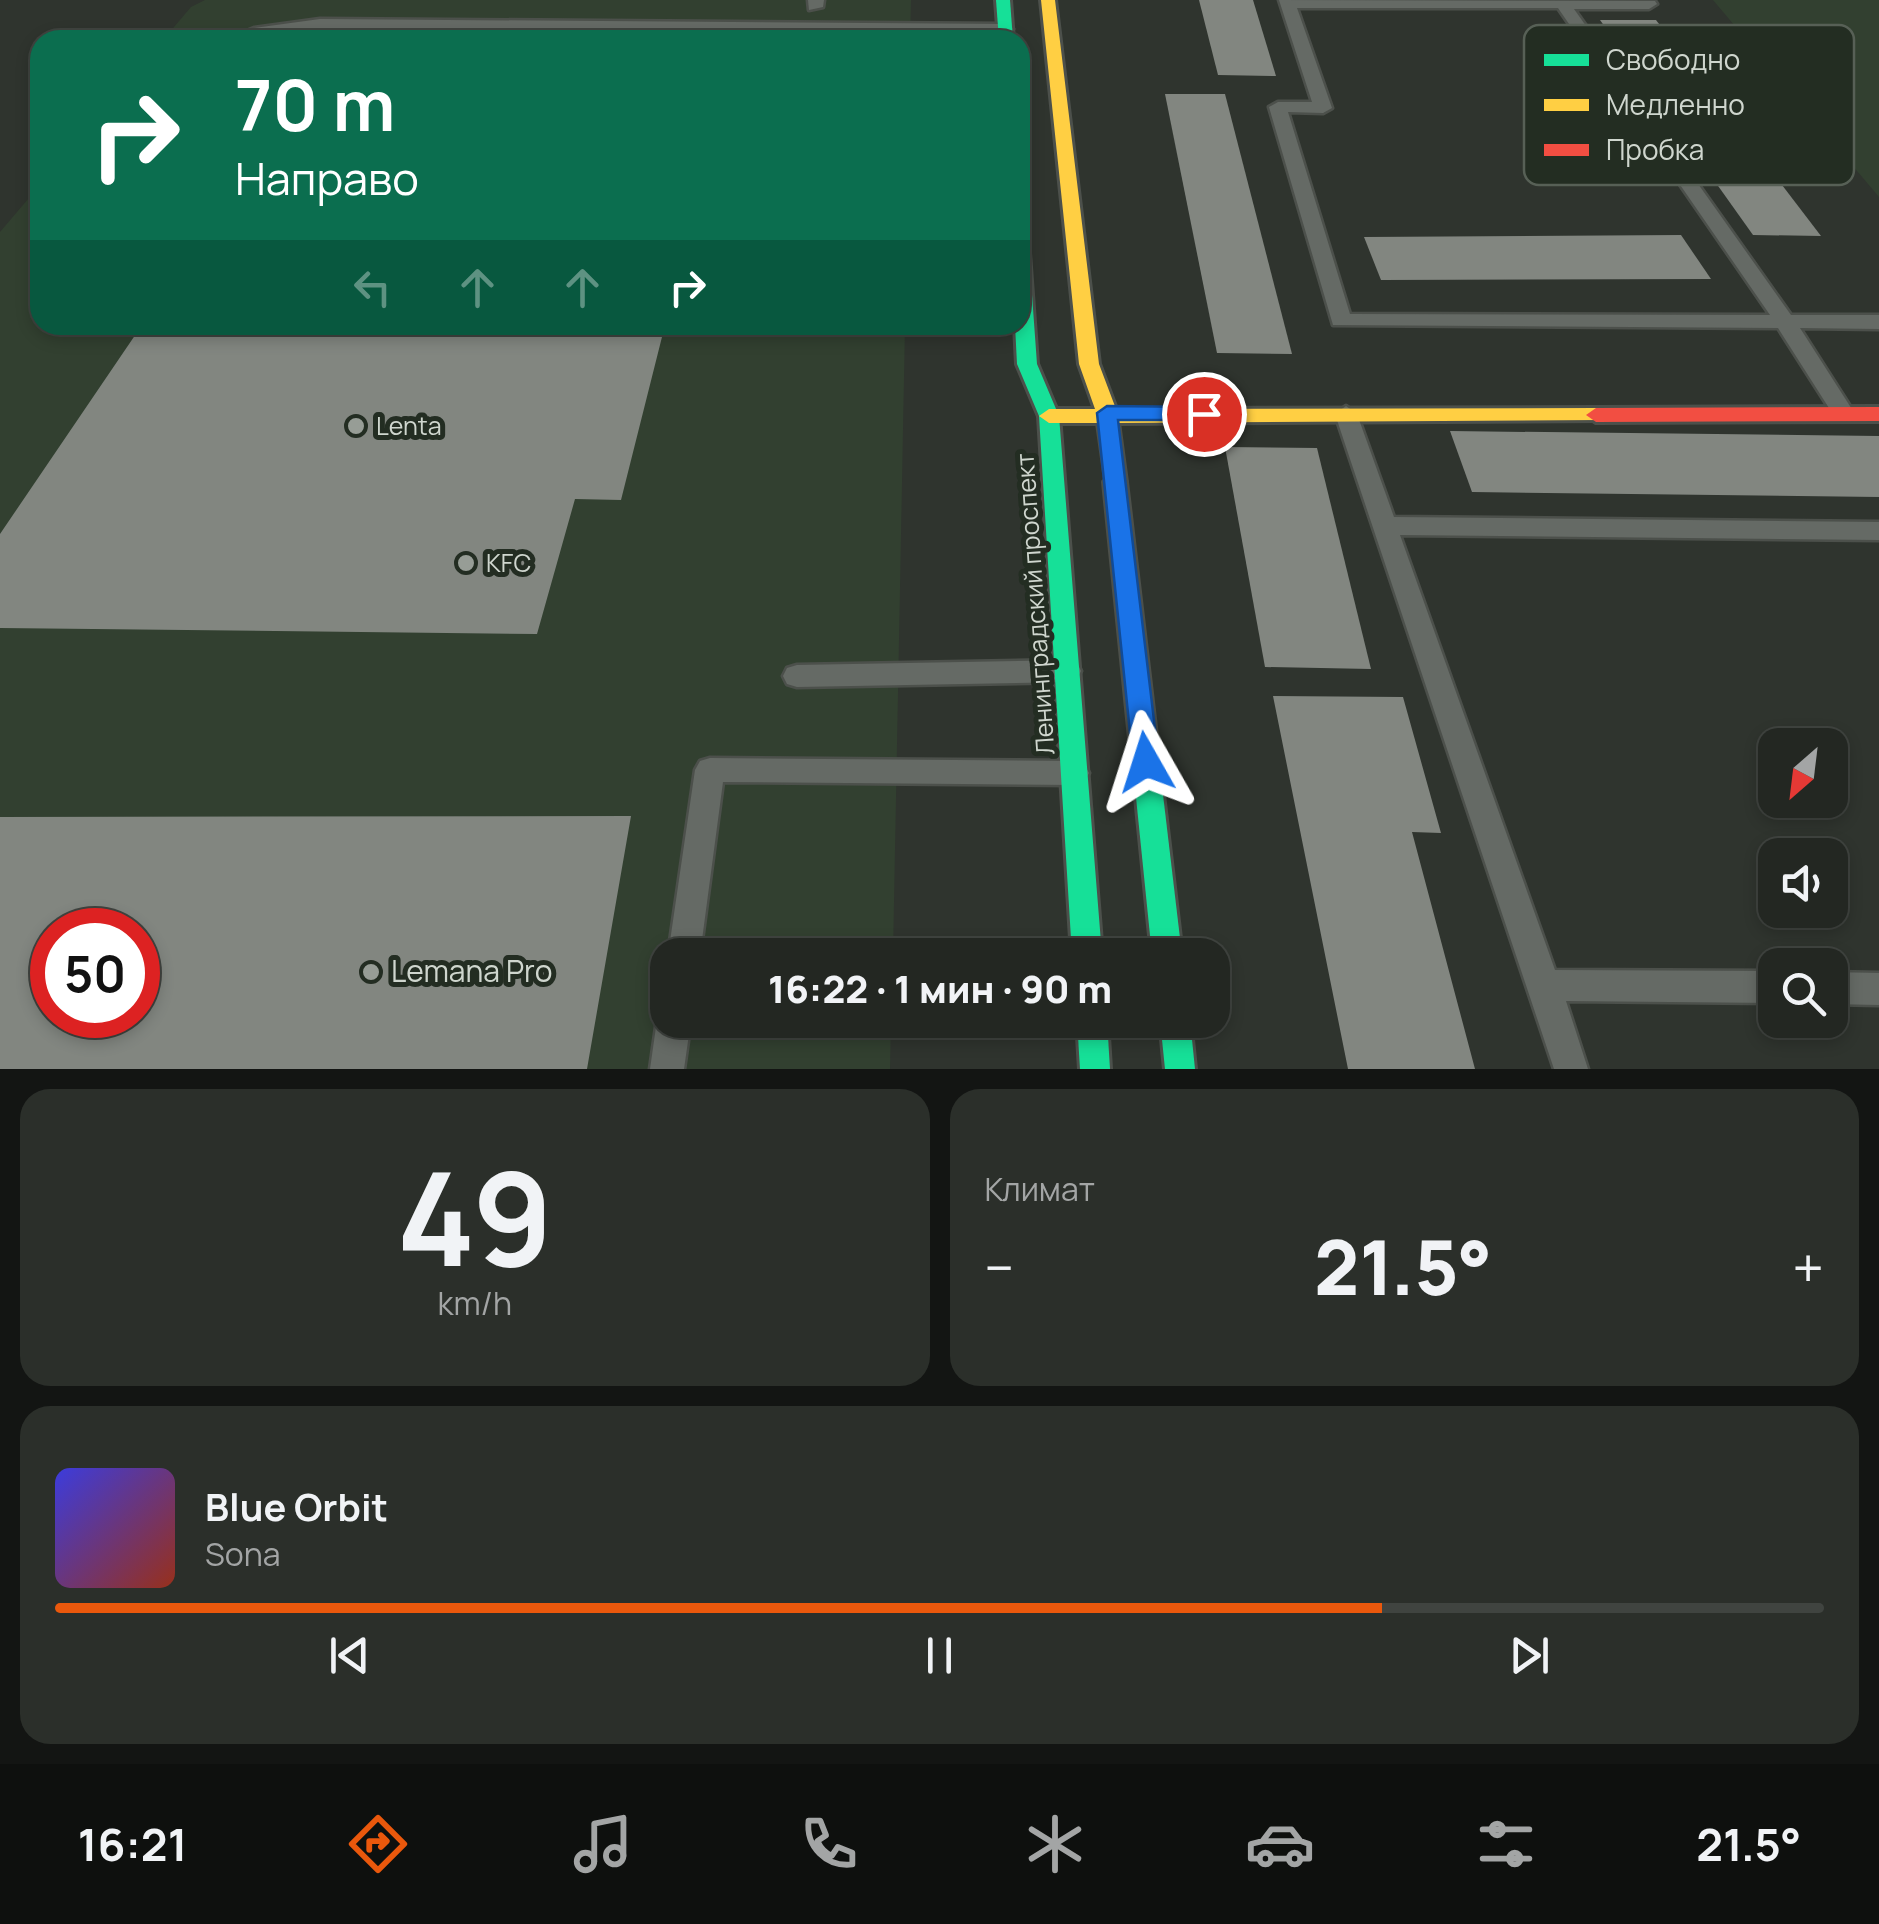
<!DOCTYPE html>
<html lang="ru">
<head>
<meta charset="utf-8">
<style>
  :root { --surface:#232722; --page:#2b2f2a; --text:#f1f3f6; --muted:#a3a5a5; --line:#404440; --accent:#ea580c }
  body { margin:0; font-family:Manrope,sans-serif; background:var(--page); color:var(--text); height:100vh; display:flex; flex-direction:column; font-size:38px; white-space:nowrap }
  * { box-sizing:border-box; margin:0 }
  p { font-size:32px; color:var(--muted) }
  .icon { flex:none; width:55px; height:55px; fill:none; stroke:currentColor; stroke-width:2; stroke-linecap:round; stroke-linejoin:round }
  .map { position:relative; height:1069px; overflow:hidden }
  .details { display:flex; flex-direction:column; gap:20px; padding:20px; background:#131513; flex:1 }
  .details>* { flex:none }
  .banner { position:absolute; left:30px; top:30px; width:1000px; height:305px; border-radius:30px; box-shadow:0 5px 15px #0003,0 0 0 2px var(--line); background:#0b6e4f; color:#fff; overflow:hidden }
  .needle { width:65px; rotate:208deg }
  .buttons { position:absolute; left:1758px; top:728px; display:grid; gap:20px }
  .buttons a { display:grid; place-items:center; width:90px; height:90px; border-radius:20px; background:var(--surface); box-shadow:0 5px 15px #0003,0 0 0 2px var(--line); font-size:50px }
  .speed { position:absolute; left:30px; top:908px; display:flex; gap:20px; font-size:50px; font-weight:700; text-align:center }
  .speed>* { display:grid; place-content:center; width:130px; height:130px; border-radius:50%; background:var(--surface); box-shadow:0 5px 15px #0003,0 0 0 2px var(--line); line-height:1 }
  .speed .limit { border:15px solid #d22; background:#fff; color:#111 }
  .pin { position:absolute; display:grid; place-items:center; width:85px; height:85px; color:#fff; margin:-42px; border:5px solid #fff; border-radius:50%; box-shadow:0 2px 10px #0007 }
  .me { position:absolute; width:110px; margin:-55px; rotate:354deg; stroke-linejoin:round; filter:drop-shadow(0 0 8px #0008) }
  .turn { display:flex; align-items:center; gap:35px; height:210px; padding:0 40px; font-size:45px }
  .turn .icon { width:130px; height:130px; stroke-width:2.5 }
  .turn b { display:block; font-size:70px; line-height:85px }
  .lanes { display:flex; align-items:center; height:95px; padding:0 40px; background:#0003; justify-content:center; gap:50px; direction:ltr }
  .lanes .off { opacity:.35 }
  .big { font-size:75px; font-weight:800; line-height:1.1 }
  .details .widget { flex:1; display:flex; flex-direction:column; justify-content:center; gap:15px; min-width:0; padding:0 35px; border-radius:30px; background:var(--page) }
  .details .dial { align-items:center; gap:0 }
  .dial b { font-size:130px; line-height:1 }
  .song { display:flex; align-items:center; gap:30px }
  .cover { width:120px; height:120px; border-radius:15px; background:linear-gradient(135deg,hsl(240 70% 55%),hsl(10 70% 35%)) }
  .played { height:10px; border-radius:5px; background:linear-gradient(90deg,var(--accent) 75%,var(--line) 75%) }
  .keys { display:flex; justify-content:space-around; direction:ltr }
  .heat { display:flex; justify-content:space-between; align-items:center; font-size:55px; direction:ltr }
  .details .tiles { flex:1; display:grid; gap:20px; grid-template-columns:1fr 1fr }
  .widget:last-child { grid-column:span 2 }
  .trip { position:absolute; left:650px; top:938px; width:580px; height:100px; border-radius:30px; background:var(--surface); box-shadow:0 5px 15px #0003,0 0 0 2px var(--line); font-weight:800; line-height:100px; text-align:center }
  .menu { display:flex; height:160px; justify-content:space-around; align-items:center; background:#0e100e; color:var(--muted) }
  .menu .icon { width:70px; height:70px }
  .menu .selected { color:var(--accent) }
  .menu b { font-size:45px; color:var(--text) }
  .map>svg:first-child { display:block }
</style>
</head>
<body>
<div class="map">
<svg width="1879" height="1069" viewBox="0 0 1879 1069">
  <rect width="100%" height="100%" fill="#2f342e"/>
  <g fill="#324030" fill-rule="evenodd">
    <path d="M205,0h706l-1,40h-747l28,-33z"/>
    <path d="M1713,0h166v197z"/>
    <path d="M40,185v140h865l-12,630h-225v65h223l-1,49h-890v-837zM52,930h86v85h-86z"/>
  </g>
  <g fill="#828680" fill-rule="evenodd">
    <path d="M1199,0h54l23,76 -58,-1z"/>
    <path d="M1600,20h56l165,216 -68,-1z"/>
    <path d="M1165,94h60l67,260 -75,-1z"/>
    <path d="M1681,235l30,44 -330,1 -17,-43z"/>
    <path d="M142,325h523l-44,175 -46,-1 -38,135 -537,-6v-94z"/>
    <path d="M1450,431l429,5v61l-407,-5z"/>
    <path d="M1225,447l92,1 54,221 -106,-2z"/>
    <path d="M1273,696l130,1 38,136 -29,-1 63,237h-127z"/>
    <path d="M631,816l-44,253h-587v-252zM52,930h86v85h-86z"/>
  </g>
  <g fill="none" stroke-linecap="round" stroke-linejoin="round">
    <g stroke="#4c504b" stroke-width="5">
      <g id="lane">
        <path d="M808,0h16l-1,7 -14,3z"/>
        <path d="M1279,0l376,1 2,3 -8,5h-75l217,306h88v14l-79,-1 55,86 -3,5h-16l-58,-91 -445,-3 -64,-218 9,-5h34zM1297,8h261l212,307 -420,-1 -62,-202 35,1 9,-5z"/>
        <path d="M320,19l685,5 8,5 -8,5 -685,-5 -95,11 29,-12z"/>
        <path d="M1346,406l11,8 37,103 485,5v18l-479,-5 155,435 220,1v32l-209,-2 22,68h-34l-219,-655z"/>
        <path d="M1067,660l10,3 4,8 -4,8 -10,3 -270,5 -10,-3 -4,-8 4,-8 10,-3z"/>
        <path d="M710,758l364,3 10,3 5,9 -5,9 -10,3 -351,-3 -23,173h-32l27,-185 5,-9z"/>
        <path d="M1830,972l49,1v32l-49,-1z"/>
        <path d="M668,1006v14h23l-7,49h-34l7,-49z"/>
      </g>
    </g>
    <g stroke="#4c504b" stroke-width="6">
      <g id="fast">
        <path d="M996,0h14l3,40h-14z"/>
        <path d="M1020,248l9,5 8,111 22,52 43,539h-30l-33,-539 -22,-52 -2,-39h5z"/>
        <path d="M1115,474l11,8 56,473h-30l-48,-473z"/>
        <path d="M1077,1020h30l3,49h-30z"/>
        <path d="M1160,1020h30l5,49h-30z"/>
      </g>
    </g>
    <g stroke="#4c504b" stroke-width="6">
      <path id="slow" d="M1041,0h14l44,364 17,45 480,-1 7,2 3,5 -3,5 -485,3 8,59 -11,8 -8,-3 -9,-64h-49l-10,-7 10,-7h46l-16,-45z"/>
    </g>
    <g stroke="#4c504b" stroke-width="6">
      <path id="jam" d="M1879,407v14l-283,1 -10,-7 10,-7z"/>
    </g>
    <use href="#lane" fill="#656a65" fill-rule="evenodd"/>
    <use href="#fast" fill="#16e098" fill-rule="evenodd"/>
    <use href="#slow" fill="#ffcf43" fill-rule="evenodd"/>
    <use href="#jam" fill="#f24e42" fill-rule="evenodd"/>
  </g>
  <path fill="#1a73e8" stroke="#114b97" stroke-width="2.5" d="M1107,406l97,1 10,7 -10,6h-86l41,342 -4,7 -9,3 -10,-3 -3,-7 -36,-349z"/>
  <g fill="#979d96" stroke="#232d22" stroke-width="4">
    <circle cx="356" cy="426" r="10"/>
    <circle cx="466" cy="563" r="10"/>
    <circle cx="371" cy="972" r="10"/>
  </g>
  <g text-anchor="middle" stroke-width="10" stroke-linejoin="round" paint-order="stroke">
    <g font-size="25" fill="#cfd6ce" stroke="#232d22" text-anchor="start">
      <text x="376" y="435">Lenta</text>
      <text x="486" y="572">KFC</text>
    </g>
    <g font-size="25" fill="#cfd6ce" stroke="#232d22">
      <text transform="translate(1035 604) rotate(-94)" y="9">Ленинградский проспект</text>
    </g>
    <g font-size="30" fill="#cfd6ce" stroke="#232d22" text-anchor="start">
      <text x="391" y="982">Lemana Pro</text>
    </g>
  </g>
  <rect x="1524" y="25" width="330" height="160" rx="15" fill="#232d22" stroke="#576056" stroke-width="2.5"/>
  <rect x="1544" y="54" width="45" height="12" fill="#16e098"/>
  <rect x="1544" y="99" width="45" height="12" fill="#ffcf43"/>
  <rect x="1544" y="144" width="45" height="12" fill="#f24e42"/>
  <g font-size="28" fill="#cfd6ce">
    <text x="1606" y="70">Свободно</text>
    <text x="1606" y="115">Медленно</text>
    <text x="1606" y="160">Пробка</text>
  </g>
</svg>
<div class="buttons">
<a><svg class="needle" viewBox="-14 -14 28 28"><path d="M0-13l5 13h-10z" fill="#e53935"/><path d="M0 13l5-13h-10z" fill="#a3a5a5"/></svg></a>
<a><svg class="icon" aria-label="sound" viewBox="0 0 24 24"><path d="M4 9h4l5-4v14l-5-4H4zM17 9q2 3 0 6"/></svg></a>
<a><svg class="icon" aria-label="search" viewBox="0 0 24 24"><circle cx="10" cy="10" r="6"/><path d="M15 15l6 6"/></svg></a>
</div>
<div class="speed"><div class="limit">50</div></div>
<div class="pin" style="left:1204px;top:414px;background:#d93025"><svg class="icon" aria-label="arrive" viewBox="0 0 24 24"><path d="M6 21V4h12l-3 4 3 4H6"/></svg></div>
<svg class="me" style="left:1146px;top:762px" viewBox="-20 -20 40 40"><path d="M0-17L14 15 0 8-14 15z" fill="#1a73e8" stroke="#fff" stroke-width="4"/></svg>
<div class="trip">16:22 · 1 мин · 90 m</div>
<div class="banner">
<div class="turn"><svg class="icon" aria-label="right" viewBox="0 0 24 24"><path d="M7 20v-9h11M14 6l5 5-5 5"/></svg><div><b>70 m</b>Направо</div></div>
<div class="lanes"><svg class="icon off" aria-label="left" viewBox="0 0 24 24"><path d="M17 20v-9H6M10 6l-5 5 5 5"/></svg><svg class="icon off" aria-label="ahead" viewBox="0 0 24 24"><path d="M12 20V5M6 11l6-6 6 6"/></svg><svg class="icon off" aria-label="ahead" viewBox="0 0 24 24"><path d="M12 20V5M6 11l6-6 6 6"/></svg><svg class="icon" aria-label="right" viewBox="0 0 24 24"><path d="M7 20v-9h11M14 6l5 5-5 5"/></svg></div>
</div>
</div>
<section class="details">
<div class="tiles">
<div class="widget dial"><b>49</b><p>km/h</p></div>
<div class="widget"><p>Климат</p>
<div class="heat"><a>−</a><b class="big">21.5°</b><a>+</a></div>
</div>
<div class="widget">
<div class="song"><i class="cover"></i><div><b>Blue Orbit</b><p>Sona</p></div></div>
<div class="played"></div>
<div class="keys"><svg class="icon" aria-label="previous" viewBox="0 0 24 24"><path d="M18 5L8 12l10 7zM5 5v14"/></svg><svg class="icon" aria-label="pause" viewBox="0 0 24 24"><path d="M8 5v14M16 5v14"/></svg><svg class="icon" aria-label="next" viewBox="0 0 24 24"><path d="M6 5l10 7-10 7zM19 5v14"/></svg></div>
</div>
</div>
</section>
<nav class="menu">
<b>16:21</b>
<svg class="icon selected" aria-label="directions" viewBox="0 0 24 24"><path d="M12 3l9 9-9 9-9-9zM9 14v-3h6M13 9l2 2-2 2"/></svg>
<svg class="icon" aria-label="music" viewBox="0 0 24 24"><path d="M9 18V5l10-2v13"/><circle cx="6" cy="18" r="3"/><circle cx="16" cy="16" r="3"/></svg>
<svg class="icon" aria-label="phone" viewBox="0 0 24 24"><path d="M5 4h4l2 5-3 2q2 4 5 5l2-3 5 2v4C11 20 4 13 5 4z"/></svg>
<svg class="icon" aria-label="climate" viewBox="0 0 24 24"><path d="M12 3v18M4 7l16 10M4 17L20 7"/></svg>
<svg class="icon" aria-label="car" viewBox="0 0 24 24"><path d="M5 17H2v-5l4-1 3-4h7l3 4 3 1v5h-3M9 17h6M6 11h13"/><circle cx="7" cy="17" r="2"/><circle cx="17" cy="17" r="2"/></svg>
<svg class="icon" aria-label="filters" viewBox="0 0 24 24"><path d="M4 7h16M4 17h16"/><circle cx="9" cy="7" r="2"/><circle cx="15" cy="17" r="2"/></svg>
<b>21.5°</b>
</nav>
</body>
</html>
